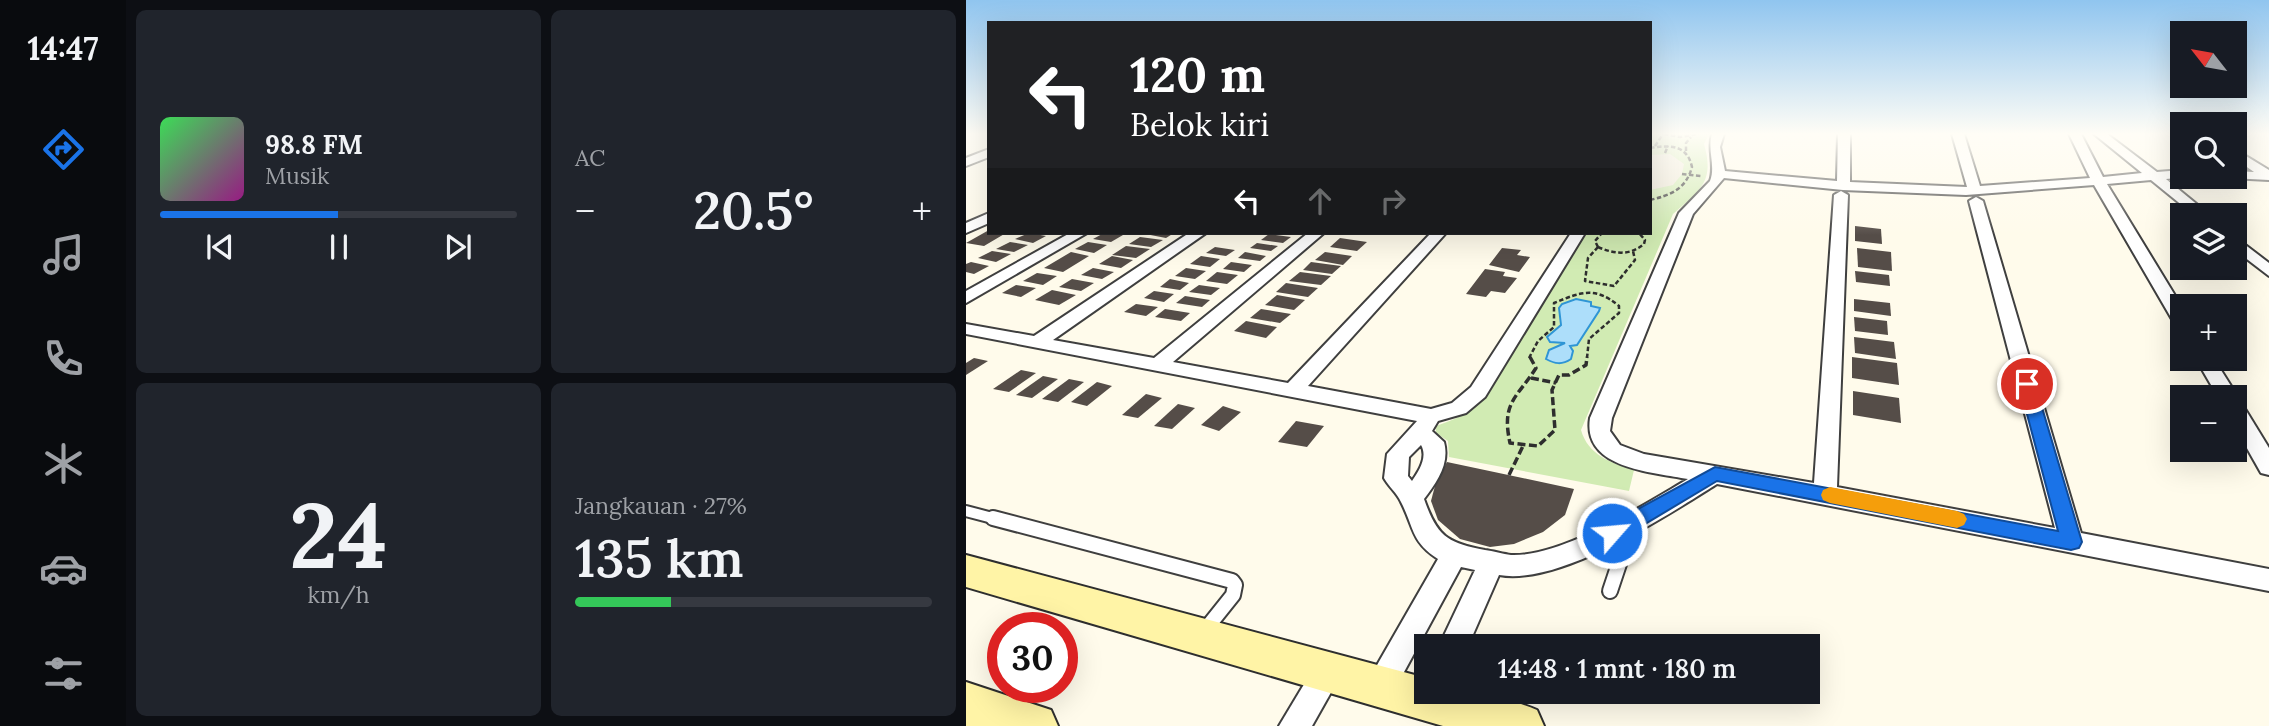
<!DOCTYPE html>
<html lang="id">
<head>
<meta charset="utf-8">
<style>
  :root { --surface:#171b24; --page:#20242c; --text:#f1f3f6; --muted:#9ea1a6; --line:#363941; --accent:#1a73e8 }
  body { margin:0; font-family:Lora,serif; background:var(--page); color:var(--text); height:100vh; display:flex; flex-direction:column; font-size:26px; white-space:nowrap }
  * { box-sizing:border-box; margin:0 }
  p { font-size:23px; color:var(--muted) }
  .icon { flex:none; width:38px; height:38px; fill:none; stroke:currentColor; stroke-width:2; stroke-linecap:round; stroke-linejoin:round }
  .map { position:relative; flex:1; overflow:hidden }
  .side { display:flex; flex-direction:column; gap:10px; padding:10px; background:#0d0f14; width:840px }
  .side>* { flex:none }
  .guide { position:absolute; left:21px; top:21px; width:665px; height:214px; border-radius:0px; box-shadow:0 7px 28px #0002; background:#202124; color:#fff; overflow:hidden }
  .needle { width:46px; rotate:301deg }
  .controls { position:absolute; left:1204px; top:21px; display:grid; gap:14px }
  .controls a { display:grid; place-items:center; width:77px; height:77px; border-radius:0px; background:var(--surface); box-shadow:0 7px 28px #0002; font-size:35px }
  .speed { position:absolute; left:21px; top:612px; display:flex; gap:14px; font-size:35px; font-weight:700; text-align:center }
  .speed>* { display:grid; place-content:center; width:91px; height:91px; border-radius:50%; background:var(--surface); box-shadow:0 7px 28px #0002; line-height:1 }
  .speed .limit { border:10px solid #d22; background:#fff; color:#111 }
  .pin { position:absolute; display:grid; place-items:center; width:60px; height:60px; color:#fff; margin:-30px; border:4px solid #fff; border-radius:50%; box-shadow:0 2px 7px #0007 }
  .me { position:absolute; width:77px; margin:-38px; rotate:63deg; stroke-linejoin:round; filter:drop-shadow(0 0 5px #0008) }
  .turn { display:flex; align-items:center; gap:24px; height:147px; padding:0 28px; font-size:32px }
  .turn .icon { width:91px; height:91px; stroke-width:2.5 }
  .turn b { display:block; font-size:49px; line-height:60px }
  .lanes { display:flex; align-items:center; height:66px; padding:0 28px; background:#0003; justify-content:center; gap:35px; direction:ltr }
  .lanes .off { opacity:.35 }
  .big { font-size:52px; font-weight:600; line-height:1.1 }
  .side .card { flex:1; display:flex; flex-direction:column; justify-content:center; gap:10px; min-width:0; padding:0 24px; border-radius:10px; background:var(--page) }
  .side .dial { align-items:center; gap:0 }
  .dial b { font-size:91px; line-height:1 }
  .song { display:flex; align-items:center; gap:21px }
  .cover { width:84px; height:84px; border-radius:10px; background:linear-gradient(135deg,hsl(130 70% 55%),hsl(310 70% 35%)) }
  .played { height:7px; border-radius:4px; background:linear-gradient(90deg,var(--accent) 50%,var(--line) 50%) }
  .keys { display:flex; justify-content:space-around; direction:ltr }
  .heat { display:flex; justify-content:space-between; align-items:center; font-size:38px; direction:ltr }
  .charge { height:10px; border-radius:5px; background:linear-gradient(90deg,#34c759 27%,var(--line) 0) }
  .side .tiles { flex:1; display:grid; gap:10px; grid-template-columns:repeat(2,1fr) }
  .trip { position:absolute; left:448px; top:634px; width:406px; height:70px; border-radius:0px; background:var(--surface); box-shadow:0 7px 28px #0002; font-weight:600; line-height:70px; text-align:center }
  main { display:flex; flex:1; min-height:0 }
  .dock { display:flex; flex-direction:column; width:126px; justify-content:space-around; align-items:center; background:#090b0e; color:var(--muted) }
  .dock .icon { width:49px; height:49px }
  .dock .active { color:var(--accent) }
  .dock b { font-size:32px; color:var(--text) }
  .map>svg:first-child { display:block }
</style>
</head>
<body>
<main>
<nav class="dock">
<b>14:47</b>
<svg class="icon active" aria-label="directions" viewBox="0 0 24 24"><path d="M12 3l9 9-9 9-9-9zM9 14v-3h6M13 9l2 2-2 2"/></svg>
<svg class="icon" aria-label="music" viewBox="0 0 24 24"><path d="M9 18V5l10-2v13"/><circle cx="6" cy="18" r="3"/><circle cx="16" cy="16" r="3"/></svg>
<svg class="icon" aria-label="phone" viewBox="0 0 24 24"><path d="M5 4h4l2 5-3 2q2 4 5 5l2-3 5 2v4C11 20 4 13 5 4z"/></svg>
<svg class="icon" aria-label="climate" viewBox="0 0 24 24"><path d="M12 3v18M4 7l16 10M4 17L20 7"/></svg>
<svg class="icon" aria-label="car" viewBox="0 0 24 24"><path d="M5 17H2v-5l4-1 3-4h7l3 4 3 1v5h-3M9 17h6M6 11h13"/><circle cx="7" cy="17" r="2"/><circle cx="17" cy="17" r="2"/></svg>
<svg class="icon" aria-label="filters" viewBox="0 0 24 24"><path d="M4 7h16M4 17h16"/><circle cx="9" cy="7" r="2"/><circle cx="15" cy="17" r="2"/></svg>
</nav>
<section class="side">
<div class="tiles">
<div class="card">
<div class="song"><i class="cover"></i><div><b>98.8 FM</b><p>Musik</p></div></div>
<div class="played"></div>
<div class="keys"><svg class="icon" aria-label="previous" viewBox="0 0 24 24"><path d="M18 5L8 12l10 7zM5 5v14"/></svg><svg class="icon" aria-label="pause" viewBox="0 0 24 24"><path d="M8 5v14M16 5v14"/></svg><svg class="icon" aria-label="next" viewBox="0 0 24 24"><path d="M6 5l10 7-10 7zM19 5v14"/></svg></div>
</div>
<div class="card"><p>AC</p>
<div class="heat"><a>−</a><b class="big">20.5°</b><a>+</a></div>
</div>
<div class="card dial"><b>24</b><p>km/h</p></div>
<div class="card"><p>Jangkauan · 27%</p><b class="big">135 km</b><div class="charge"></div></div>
</div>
</section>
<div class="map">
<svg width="1303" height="726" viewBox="0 0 1303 726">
  <rect width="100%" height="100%" fill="#fffbeb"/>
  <path fill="#d1ebb3" d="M684,134h59l-5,10c11,38 -4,46 -31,70l-92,216c7,25 30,33 53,40l-5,21 -180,-34 -1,-16 -12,-8v-7c23,-8 38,-15 54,-34l94,-159h66z"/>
  <path fill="#efe9da" d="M704,154l14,10 -2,10 -9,11 -23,5v-35z"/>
  <path fill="#addefa" stroke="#2f95d5" stroke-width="2" d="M610,299l15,3v4l9,2 -1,3 -22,34 -7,1 3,5 -2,8c-9,6 -16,5 -25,0l3,-9 16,-7 -15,-1 -3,-5 14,-12 -2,-17 3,-4z"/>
  <g fill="#554d48">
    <path d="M889,226l26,3 1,15 -27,-3z"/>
    <path d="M23,230v3h17l-22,13 -18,-3z"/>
    <path d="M63,233l17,3 -13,7 -18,-4z"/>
    <path d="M138,233h4l15,2 -12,7 -18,-3z"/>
    <path d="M174,233h34l-8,5z"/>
    <path d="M303,234l22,3 -8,6 -22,-3z"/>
    <path d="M174,237l23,3 -12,7 -22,-3z"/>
    <path d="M374,238l27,4 -10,9 -27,-4z"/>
    <path d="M44,242l18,3 -14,7 -18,-3z"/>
    <path d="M122,242l19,3 -13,8 -19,-4z"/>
    <path d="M291,243l21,3 -7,5 -21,-3z"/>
    <path d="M160,246l24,3 -14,9 -24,-3z"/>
    <path d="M249,247l20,3 -9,6 -20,-3z"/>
    <path d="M536,248l19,2 -4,5 13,2 -11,15 -30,-7z"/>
    <path d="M891,248l34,4 1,19 -34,-4z"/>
    <path d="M26,251l19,3 -15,8 -18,-4z"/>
    <path d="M105,252l18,4 -26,16 -19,-4z"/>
    <path d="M279,252l21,4 -6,5 -22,-3z"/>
    <path d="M359,252l27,4 -9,9 -28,-5z"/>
    <path d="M146,256l21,4 -12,8 -22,-4z"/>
    <path d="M235,256l19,3 -10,8 -20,-3z"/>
    <path d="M5,262l18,4 -15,8 -8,-2v-8z"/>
    <path d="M265,262l21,3 -8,7 -21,-3z"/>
    <path d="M345,262l30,4 -9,8 -29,-4z"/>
    <path d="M127,268l21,4 -12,7 -21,-4z"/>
    <path d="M220,268l20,3 -11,8 -20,-3z"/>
    <path d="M519,269l20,3 -2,4 14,2 -12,15 -14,-2 -5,6 -20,-3z"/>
    <path d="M889,271l34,4 1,11 -34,-4z"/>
    <path d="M251,272l21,3 -11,9 -21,-3z"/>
    <path d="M334,272l31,4 -10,9 -32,-4z"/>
    <path d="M71,273l20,3 -14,9 -20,-4z"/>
    <path d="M106,279l22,4 -13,8 -22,-4z"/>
    <path d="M204,279l19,4 -9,7 -20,-3z"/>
    <path d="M320,283l32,5 -10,9 -32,-5z"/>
    <path d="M50,285l20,3 -15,9 -19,-4z"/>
    <path d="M233,285l21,3 -9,7 -22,-3z"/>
    <path d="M86,290l24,5 -17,10 -24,-5z"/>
    <path d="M188,291l20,3 -10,8 -20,-4z"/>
    <path d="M311,295l28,5 -11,10 -29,-5z"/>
    <path d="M219,296l25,4 -8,7 -26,-4z"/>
    <path d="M888,299l36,4 1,13 -37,-5z"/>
    <path d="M170,304l22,3 -12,9 -22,-4z"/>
    <path d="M199,309l25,4 -9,8 -26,-4z"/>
    <path d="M295,309l30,5 -11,9 -30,-5z"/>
    <path d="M888,317l33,4 1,14 -33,-4z"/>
    <path d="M280,321l31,6 -11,11 -32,-7z"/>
    <path d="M888,337l40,5 2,17 -41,-6z"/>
    <path d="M886,357l45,6 2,22 -47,-7z"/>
    <path d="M8,358l14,3 -22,14v-12z"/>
    <path d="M55,370l15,3 -27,19 -16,-3z"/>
    <path d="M77,376l15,3 -26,19 -16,-3z"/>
    <path d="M103,379l15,3 -26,20 -16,-3z"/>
    <path d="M131,382l15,4 -25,20 -16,-4z"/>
    <path d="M887,391l46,7 2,25 -48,-8z"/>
    <path d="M180,394l16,4 -24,20 -16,-3z"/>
    <path d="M212,404l17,4 -23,21 -18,-3z"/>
    <path d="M257,406l18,6 -22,19 -18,-6z"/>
    <path d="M330,421l28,5 -17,21 -29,-5z"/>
    <path d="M481,462l127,27 -9,26 -22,17 -29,12 -24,3 -30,-8 -22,-19 -7,-19 5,-19z"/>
  </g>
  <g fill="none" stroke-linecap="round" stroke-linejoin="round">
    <g stroke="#3f3f3f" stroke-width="14">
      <path id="lane-far1" d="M0,511l34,9"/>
    </g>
    <g stroke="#3f3f3f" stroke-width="18">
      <g id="lane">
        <path d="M27,518l239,63 3,4 -2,10 -28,35"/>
        <path d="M644,591l22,-66"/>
      </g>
    </g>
    <g stroke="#3f3f3f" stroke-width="4">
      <g id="street">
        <path d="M746,134h12l-4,13 5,24 112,10 1,-47h12v48l117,5 -15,-53h12l16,52 110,-8 -21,-44h12l22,43 39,-4 -48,-39h13l50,38 25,-2v7h5l-21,2 44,36h-16l-43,-35 -44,4 75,123v19l-9,-5 -79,-136 -128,10 -123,-5 -119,-12 -31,36 -81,204 -2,13 10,14 24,9 170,29 20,-288 7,-4 7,4 -11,292 218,41 -86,-327 7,-4 7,4 98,332 188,36v22l-552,-107c-51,32 -157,102 -218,91l-31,71h-29l36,-76 -14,-3 -70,129 -11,5 -11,-5 -4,-10 73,-127c-27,-17 -24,-32 -37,-57 -4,-9 -12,-15 -17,-24l3,-24 30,-33 -451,-87v-10l68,12 155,-103h17l-153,107 101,18 154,-125h16l-151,129 115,21 143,-150h15l-138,153 123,23 21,-6 19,-16 100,-154h14l-100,164 -19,16 -28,8 -6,10 12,11c6,22 -7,40 -20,57 13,37 23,44 61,51 8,1 18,4 26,5 52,2 134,-51 177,-76 -35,-7 -106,-10 -98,-61l89,-205 31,-32c6,-15 -3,-31 2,-47zM455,445c7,12 -2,26 -9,36l-4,-5 1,-19z"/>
        <path d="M23,149v8l-23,9v-8z"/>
        <path d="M1275,153l28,17v10l-39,-2 5,-1v-6l19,1 -17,-12 -2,-3z"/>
        <path d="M23,213v10l-23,10v-10z"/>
        <path d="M104,233h17l-121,70v-12z"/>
        <path d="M1269,237l34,26v13l-34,-26z"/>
        <path d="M1230,359h18l24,38 -3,5v-5h-17z"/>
        <path d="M1269,402l7,2 27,44v27l-8,-2 -26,-46z"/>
        <path d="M362,657l10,4 5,10 -31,55h-33l39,-65z"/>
      </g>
    </g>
    <g stroke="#2e2e2e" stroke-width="4">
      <g id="secondary">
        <path d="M0,555l460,123v13c42,0 72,3 111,19l7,16h-101l-477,-139z"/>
        <path d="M0,682l85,28 7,16h-92z"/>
      </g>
    </g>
    <g stroke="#2e2e2e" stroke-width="2.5" stroke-dasharray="4.5 2.5" stroke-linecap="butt">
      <path d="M698,134l16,3 18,-3"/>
      <path d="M689,146l8,-12"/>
      <path d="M684,148c19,-3 37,-4 42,19 -6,22 -21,28 -42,33"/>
      <path d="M720,151v-8l5,-6"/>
      <path d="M699,153l3,-7"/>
      <path d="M716,174l19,2"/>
      <path d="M632,247l-10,11 -3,23 29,5 21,-26 -2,-9"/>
      <path d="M632,247c16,7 32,9 46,-3l1,-4 -6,-7"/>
      <path d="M632,247l-3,-6 7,-8"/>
      <path d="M563,358l9,-17 16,-14v-24c27,-11 41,-17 65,3v7l-30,26 -2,19"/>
    </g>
    <g stroke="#2e2e2e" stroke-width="3.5" stroke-dasharray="8 3.5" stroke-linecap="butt">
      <path d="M564,357l6,11c-19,30 -35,34 -26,75l28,3 17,-16 -3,-40 7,-15h10l17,-10 1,-8"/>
      <path d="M565,378l25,5"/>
      <path d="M543,475l15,-31"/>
    </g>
    <use href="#lane-far1" stroke="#fff" stroke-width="10"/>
    <use href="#lane" stroke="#fff" stroke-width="14"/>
    <use href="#street" fill="#fff" fill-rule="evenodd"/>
    <use href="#secondary" fill="#fff4a6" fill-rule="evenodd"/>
  </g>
  <linearGradient id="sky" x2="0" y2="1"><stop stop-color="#90c5ef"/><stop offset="0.57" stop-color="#fffdf6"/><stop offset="1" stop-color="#fffdf6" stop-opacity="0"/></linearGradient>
  <rect width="1303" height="235" fill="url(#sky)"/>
  <path fill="#1a73e8" stroke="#114b97" stroke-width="2" d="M1061,379l8,5 47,158 -3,6 -8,2 -354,-69 -97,58 -8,2 -7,-2 -3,-6 3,-6 110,-60 343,64 -39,-147z"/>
  <path fill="#f59e0b" d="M864,487l127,24 7,3 3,5 -3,6 -7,3 -127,-25 -7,-3 -2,-5 2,-5z"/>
</svg>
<div class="controls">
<a><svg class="needle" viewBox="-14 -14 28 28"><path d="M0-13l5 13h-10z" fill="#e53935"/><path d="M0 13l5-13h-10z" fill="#9ea1a6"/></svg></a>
<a><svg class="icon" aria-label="search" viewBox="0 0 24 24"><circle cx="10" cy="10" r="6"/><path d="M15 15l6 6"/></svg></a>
<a><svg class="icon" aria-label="layers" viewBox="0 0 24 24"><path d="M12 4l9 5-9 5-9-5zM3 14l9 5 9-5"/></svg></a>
<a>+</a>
<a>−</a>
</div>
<div class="speed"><div class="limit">30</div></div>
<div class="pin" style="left:1061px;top:384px;background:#d93025"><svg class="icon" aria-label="arrive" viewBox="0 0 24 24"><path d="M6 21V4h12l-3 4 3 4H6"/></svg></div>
<svg class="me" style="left:646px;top:533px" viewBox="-20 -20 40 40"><circle r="17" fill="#1a73e8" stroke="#fff" stroke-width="3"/><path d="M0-11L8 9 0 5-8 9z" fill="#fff"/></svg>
<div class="trip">14:48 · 1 mnt · 180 m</div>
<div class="guide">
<div class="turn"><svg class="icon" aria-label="left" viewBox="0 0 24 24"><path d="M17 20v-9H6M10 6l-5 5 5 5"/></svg><div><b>120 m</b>Belok kiri</div></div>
<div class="lanes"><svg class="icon" aria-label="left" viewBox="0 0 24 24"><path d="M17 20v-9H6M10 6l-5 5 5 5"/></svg><svg class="icon off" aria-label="ahead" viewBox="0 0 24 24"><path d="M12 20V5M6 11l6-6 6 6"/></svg><svg class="icon off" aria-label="right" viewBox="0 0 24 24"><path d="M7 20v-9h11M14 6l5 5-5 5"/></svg></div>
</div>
</div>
</main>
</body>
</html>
